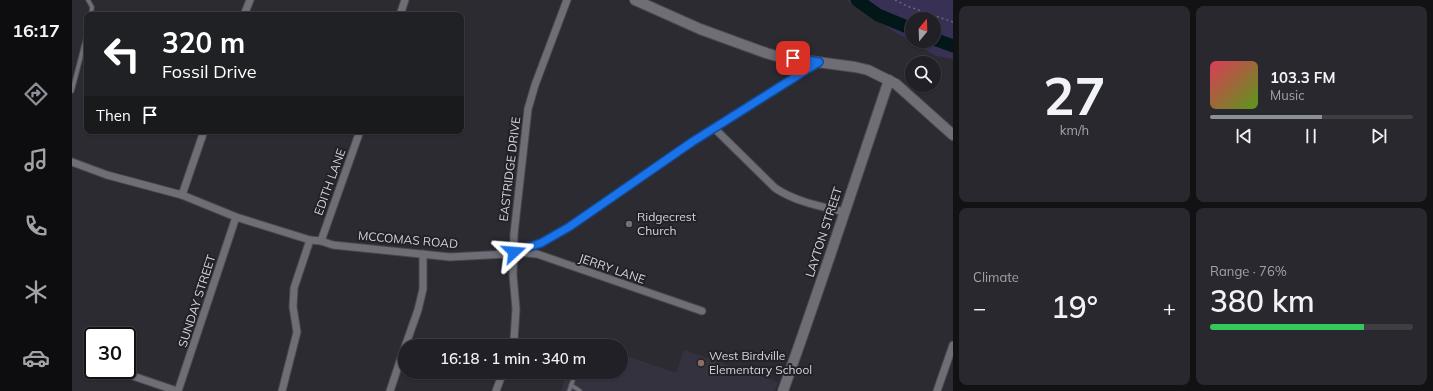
<!DOCTYPE html>
<html lang="en">
<head>
<meta charset="utf-8">
<style>
  :root { --surface:#212026; --page:#29282e; --text:#f1f3f6; --muted:#a2a3a7; --line:#3e3e43; --accent:#8c9099 }
  body { margin:0; font-family:Mulish,sans-serif; background:var(--page); color:var(--text); height:100vh; display:flex; flex-direction:column; font-size:15px; white-space:nowrap }
  * { box-sizing:border-box; margin:0 }
  p { font-size:13px; color:var(--muted) }
  .icon { flex:none; width:22px; height:22px; fill:none; stroke:currentColor; stroke-width:2; stroke-linecap:round; stroke-linejoin:round }
  .map { position:relative; flex:1; overflow:hidden }
  .details { display:flex; flex-direction:column; gap:6px; padding:6px; background:#121215; width:480px }
  .details>* { flex:none }
  .guide { position:absolute; left:12px; top:12px; width:380px; height:122px; border-radius:8px; box-shadow:0 1px 3px #0004,0 0 0 1px var(--line); background:#202124; color:#fff; overflow:hidden }
  .needle { width:26px; rotate:19deg }
  .tools { position:absolute; left:833px; top:12px; display:grid; gap:8px }
  .tools a { display:grid; place-items:center; width:36px; height:36px; border-radius:50%; background:var(--surface); box-shadow:0 1px 3px #0004,0 0 0 1px var(--line); font-size:20px }
  .speed { position:absolute; left:12px; top:327px; display:flex; gap:8px; font-size:20px; font-weight:700; text-align:center }
  .speed>* { display:grid; place-content:center; width:52px; height:52px; border-radius:50%; background:var(--surface); box-shadow:0 1px 3px #0004,0 0 0 1px var(--line); line-height:1 }
  .speed .limit { border:2px solid #111; border-radius:6px; background:#fff; color:#111 }
  .pin { position:absolute; display:grid; place-items:center; width:34px; height:34px; color:#fff; margin:-17px; border-radius:8px; box-shadow:0 2px 6px #0006 }
  .me { position:absolute; width:44px; margin:-22px; rotate:71deg; stroke-linejoin:round; filter:drop-shadow(0 0 3px #0008) }
  .turn { display:flex; align-items:center; gap:14px; height:84px; padding:0 12px; font-size:18px }
  .turn .icon { width:52px; height:52px; stroke-width:2.5 }
  .turn b { display:block; font-size:28px; line-height:34px }
  .then { display:flex; align-items:center; height:38px; padding:0 12px; background:#0003; gap:8px; font-size:15px }
  .big { font-size:30px; font-weight:600; line-height:1.1 }
  .details .widget { flex:1; display:flex; flex-direction:column; justify-content:center; gap:6px; min-width:0; padding:0 14px; border-radius:8px; background:var(--page) }
  .details .dial { align-items:center; gap:0 }
  .dial b { font-size:52px; line-height:1 }
  .song { display:flex; align-items:center; gap:12px }
  .cover { width:48px; height:48px; border-radius:6px; background:linear-gradient(135deg,hsl(350 70% 55%),hsl(90 70% 35%)) }
  .played { height:4px; border-radius:2px; background:linear-gradient(90deg,var(--accent) 55%,var(--line) 55%) }
  .keys { display:flex; justify-content:space-around; direction:ltr }
  .heat { display:flex; justify-content:space-between; align-items:center; font-size:22px; direction:ltr }
  .charge { height:6px; border-radius:3px; background:linear-gradient(90deg,#34c759 76%,var(--line) 0) }
  .details .tiles { flex:1; display:grid; gap:6px; grid-template-columns:repeat(2,1fr) }
  .trip { position:absolute; left:326px; top:339px; width:230px; height:40px; border-radius:20px; background:var(--surface); box-shadow:0 1px 3px #0004,0 0 0 1px var(--line); font-weight:600; line-height:40px; text-align:center }
  main { display:flex; flex:1; min-height:0 }
  .dock { display:flex; flex-direction:column; width:72px; justify-content:space-around; align-items:center; background:#0d0d0f; color:var(--muted) }
  .dock .icon { width:28px; height:28px }
  .dock .active { color:var(--accent) }
  .dock b { font-size:18px; color:var(--text) }
  .map>svg:first-child { display:block }
</style>
</head>
<body>
<main>
<nav class="dock">
<b>16:17</b>
<svg class="icon active" aria-label="directions" viewBox="0 0 24 24"><path d="M12 3l9 9-9 9-9-9zM9 14v-3h6M13 9l2 2-2 2"/></svg>
<svg class="icon" aria-label="music" viewBox="0 0 24 24"><path d="M9 18V5l10-2v13"/><circle cx="6" cy="18" r="3"/><circle cx="16" cy="16" r="3"/></svg>
<svg class="icon" aria-label="phone" viewBox="0 0 24 24"><path d="M5 4h4l2 5-3 2q2 4 5 5l2-3 5 2v4C11 20 4 13 5 4z"/></svg>
<svg class="icon" aria-label="climate" viewBox="0 0 24 24"><path d="M12 3v18M4 7l16 10M4 17L20 7"/></svg>
<svg class="icon" aria-label="car" viewBox="0 0 24 24"><path d="M5 17H2v-5l4-1 3-4h7l3 4 3 1v5h-3M9 17h6M6 11h13"/><circle cx="7" cy="17" r="2"/><circle cx="17" cy="17" r="2"/></svg>
</nav>
<div class="map">
<svg width="881" height="391" viewBox="0 0 881 391">
  <rect width="100%" height="100%" fill="#2c2b32"/>
  <path fill="#34323f" d="M612,350l94,32 -3,9h-214l6,-19h54v-18l55,19z"/>
  <path fill="#383055" fill-rule="evenodd" d="M774,0h107v59l-17,-3 -41,-24zM840,19h22v22h-22z"/>
  <g fill="none" stroke-linecap="round" stroke-linejoin="round">
    <g stroke="#021718" stroke-width="13">
      <path d="M785,0l21,15 34,14"/>
      <path d="M862,39l19,7"/>
    </g>
    <g stroke="#4a494e" stroke-width="5.5">
      <g id="lane">
        <path d="M16,0l4,7 -1,8"/>
        <path d="M0,91l15,-58"/>
        <path d="M442,340l18,6"/>
        <path d="M499,385l9,6"/>
        <path d="M497,391l7,-19"/>
      </g>
    </g>
    <g stroke="#4a494e" stroke-width="9">
      <g id="street">
        <path d="M172,15l6,-15"/>
        <path d="M328,15l5,-15"/>
        <path d="M642,128l61,60c21,14 45,18 69,24"/>
        <path d="M0,162l35,13 75,20 54,22 74,23 11,1 12,4 117,12 57,-3 34,-11 28,-16 123,-85 127,-80"/>
        <path d="M110,195l22,-64"/>
        <path d="M249,241l39,-110"/>
        <path d="M444,252l21,2 165,57"/>
        <path d="M440,346l2,-6 2,-31 -3,-34 1,-41 14,-125 7,-24 32,-85"/>
        <path d="M52,373l53,18"/>
        <path d="M106,391l58,-174"/>
        <path d="M210,391l15,-59 -4,-25 1,-19 16,-48"/>
        <path d="M318,391l10,-30 18,-51 5,-21v-35"/>
        <path d="M424,391l7,-19"/>
        <path d="M865,391l16,-46"/>
      </g>
    </g>
    <g stroke="#4a494e" stroke-width="12">
      <g id="secondary">
        <path d="M563,0l65,29 66,24 14,4 75,10 13,3 28,14 57,51"/>
        <path d="M711,391c37,-103 71,-207 106,-311"/>
      </g>
    </g>
    <path stroke="#69686e" stroke-width="1.5" stroke-dasharray="2 3" stroke-linecap="butt" d="M823,0l12,6 46,16"/>
    <use href="#lane" stroke="#6f6e76" stroke-width="3.5"/>
    <use href="#street" stroke="#6f6e76" stroke-width="7"/>
    <use href="#secondary" stroke="#6f6e76" stroke-width="10"/>
  </g>
  <g fill="none" stroke-linecap="round" stroke-linejoin="round">
    <g stroke="#114b97" stroke-width="10">
      <path id="route" d="M442,252l27,-9 28,-16 123,-85 127,-80 -26,-4"/>
    </g>
    <use href="#route" stroke="#1a73e8" stroke-width="7"/>
  </g>
  <circle fill="#6b7280" stroke="#222128" stroke-width="1.5" cx="557" cy="224" r="4"/>
  <circle fill="#8d6e63" stroke="#222128" stroke-width="1.5" cx="629" cy="363" r="4"/>
  <g text-anchor="middle" stroke-width="4" stroke-linejoin="round" paint-order="stroke">
    <g font-size="12" fill="#d4d3d8" stroke="#222128">
      <text transform="translate(438 169) rotate(-83)" y="4">EASTRIDGE DRIVE</text>
      <text transform="translate(258 182) rotate(-70)" y="4">EDITH LANE</text>
      <text transform="translate(752 232) rotate(-72)" y="4">LAYTON STREET</text>
      <text transform="translate(336 240) rotate(5)" y="4">MCCOMAS ROAD</text>
      <text transform="translate(540 269) rotate(19)" y="4">JERRY LANE</text>
      <text transform="translate(125 301) rotate(-72)" y="4">SUNDAY STREET</text>
    </g>
    <g font-size="12" fill="#d4d3d8" stroke="#222128" text-anchor="start">
      <text x="565" y="221">Ridgecrest<tspan x="565" dy="14">Church</tspan></text>
      <text x="637" y="360">West Birdville<tspan x="637" dy="14">Elementary School</tspan></text>
    </g>
  </g>
</svg>
<div class="tools">
<a><svg class="needle" viewBox="-14 -14 28 28"><path d="M0-13l5 13h-10z" fill="#e53935"/><path d="M0 13l5-13h-10z" fill="#a2a3a7"/></svg></a>
<a><svg class="icon" aria-label="search" viewBox="0 0 24 24"><circle cx="10" cy="10" r="6"/><path d="M15 15l6 6"/></svg></a>
</div>
<div class="speed"><div class="limit">30</div></div>
<div class="pin" style="left:721px;top:58px;background:#d93025"><svg class="icon" aria-label="arrive" viewBox="0 0 24 24"><path d="M6 21V4h12l-3 4 3 4H6"/></svg></div>
<svg class="me" style="left:442px;top:252px" viewBox="-20 -20 40 40"><path d="M0-17L14 15 0 8-14 15z" fill="#1a73e8" stroke="#fff" stroke-width="4"/></svg>
<div class="trip">16:18 · 1 min · 340 m</div>
<div class="guide">
<div class="turn"><svg class="icon" aria-label="left" viewBox="0 0 24 24"><path d="M17 20v-9H6M10 6l-5 5 5 5"/></svg><div><b>320 m</b>Fossil Drive</div></div>
<div class="then">Then<svg class="icon" aria-label="arrive" viewBox="0 0 24 24"><path d="M6 21V4h12l-3 4 3 4H6"/></svg></div>
</div>
</div>
<section class="details">
<div class="tiles">
<div class="widget dial"><b>27</b><p>km/h</p></div>
<div class="widget">
<div class="song"><i class="cover"></i><div><b>103.3 FM</b><p>Music</p></div></div>
<div class="played"></div>
<div class="keys"><svg class="icon" aria-label="previous" viewBox="0 0 24 24"><path d="M18 5L8 12l10 7zM5 5v14"/></svg><svg class="icon" aria-label="pause" viewBox="0 0 24 24"><path d="M8 5v14M16 5v14"/></svg><svg class="icon" aria-label="next" viewBox="0 0 24 24"><path d="M6 5l10 7-10 7zM19 5v14"/></svg></div>
</div>
<div class="widget"><p>Climate</p>
<div class="heat"><a>−</a><b class="big">19°</b><a>+</a></div>
</div>
<div class="widget"><p>Range · 76%</p><b class="big">380 km</b><div class="charge"></div></div>
</div>
</section>
</main>
</body>
</html>
